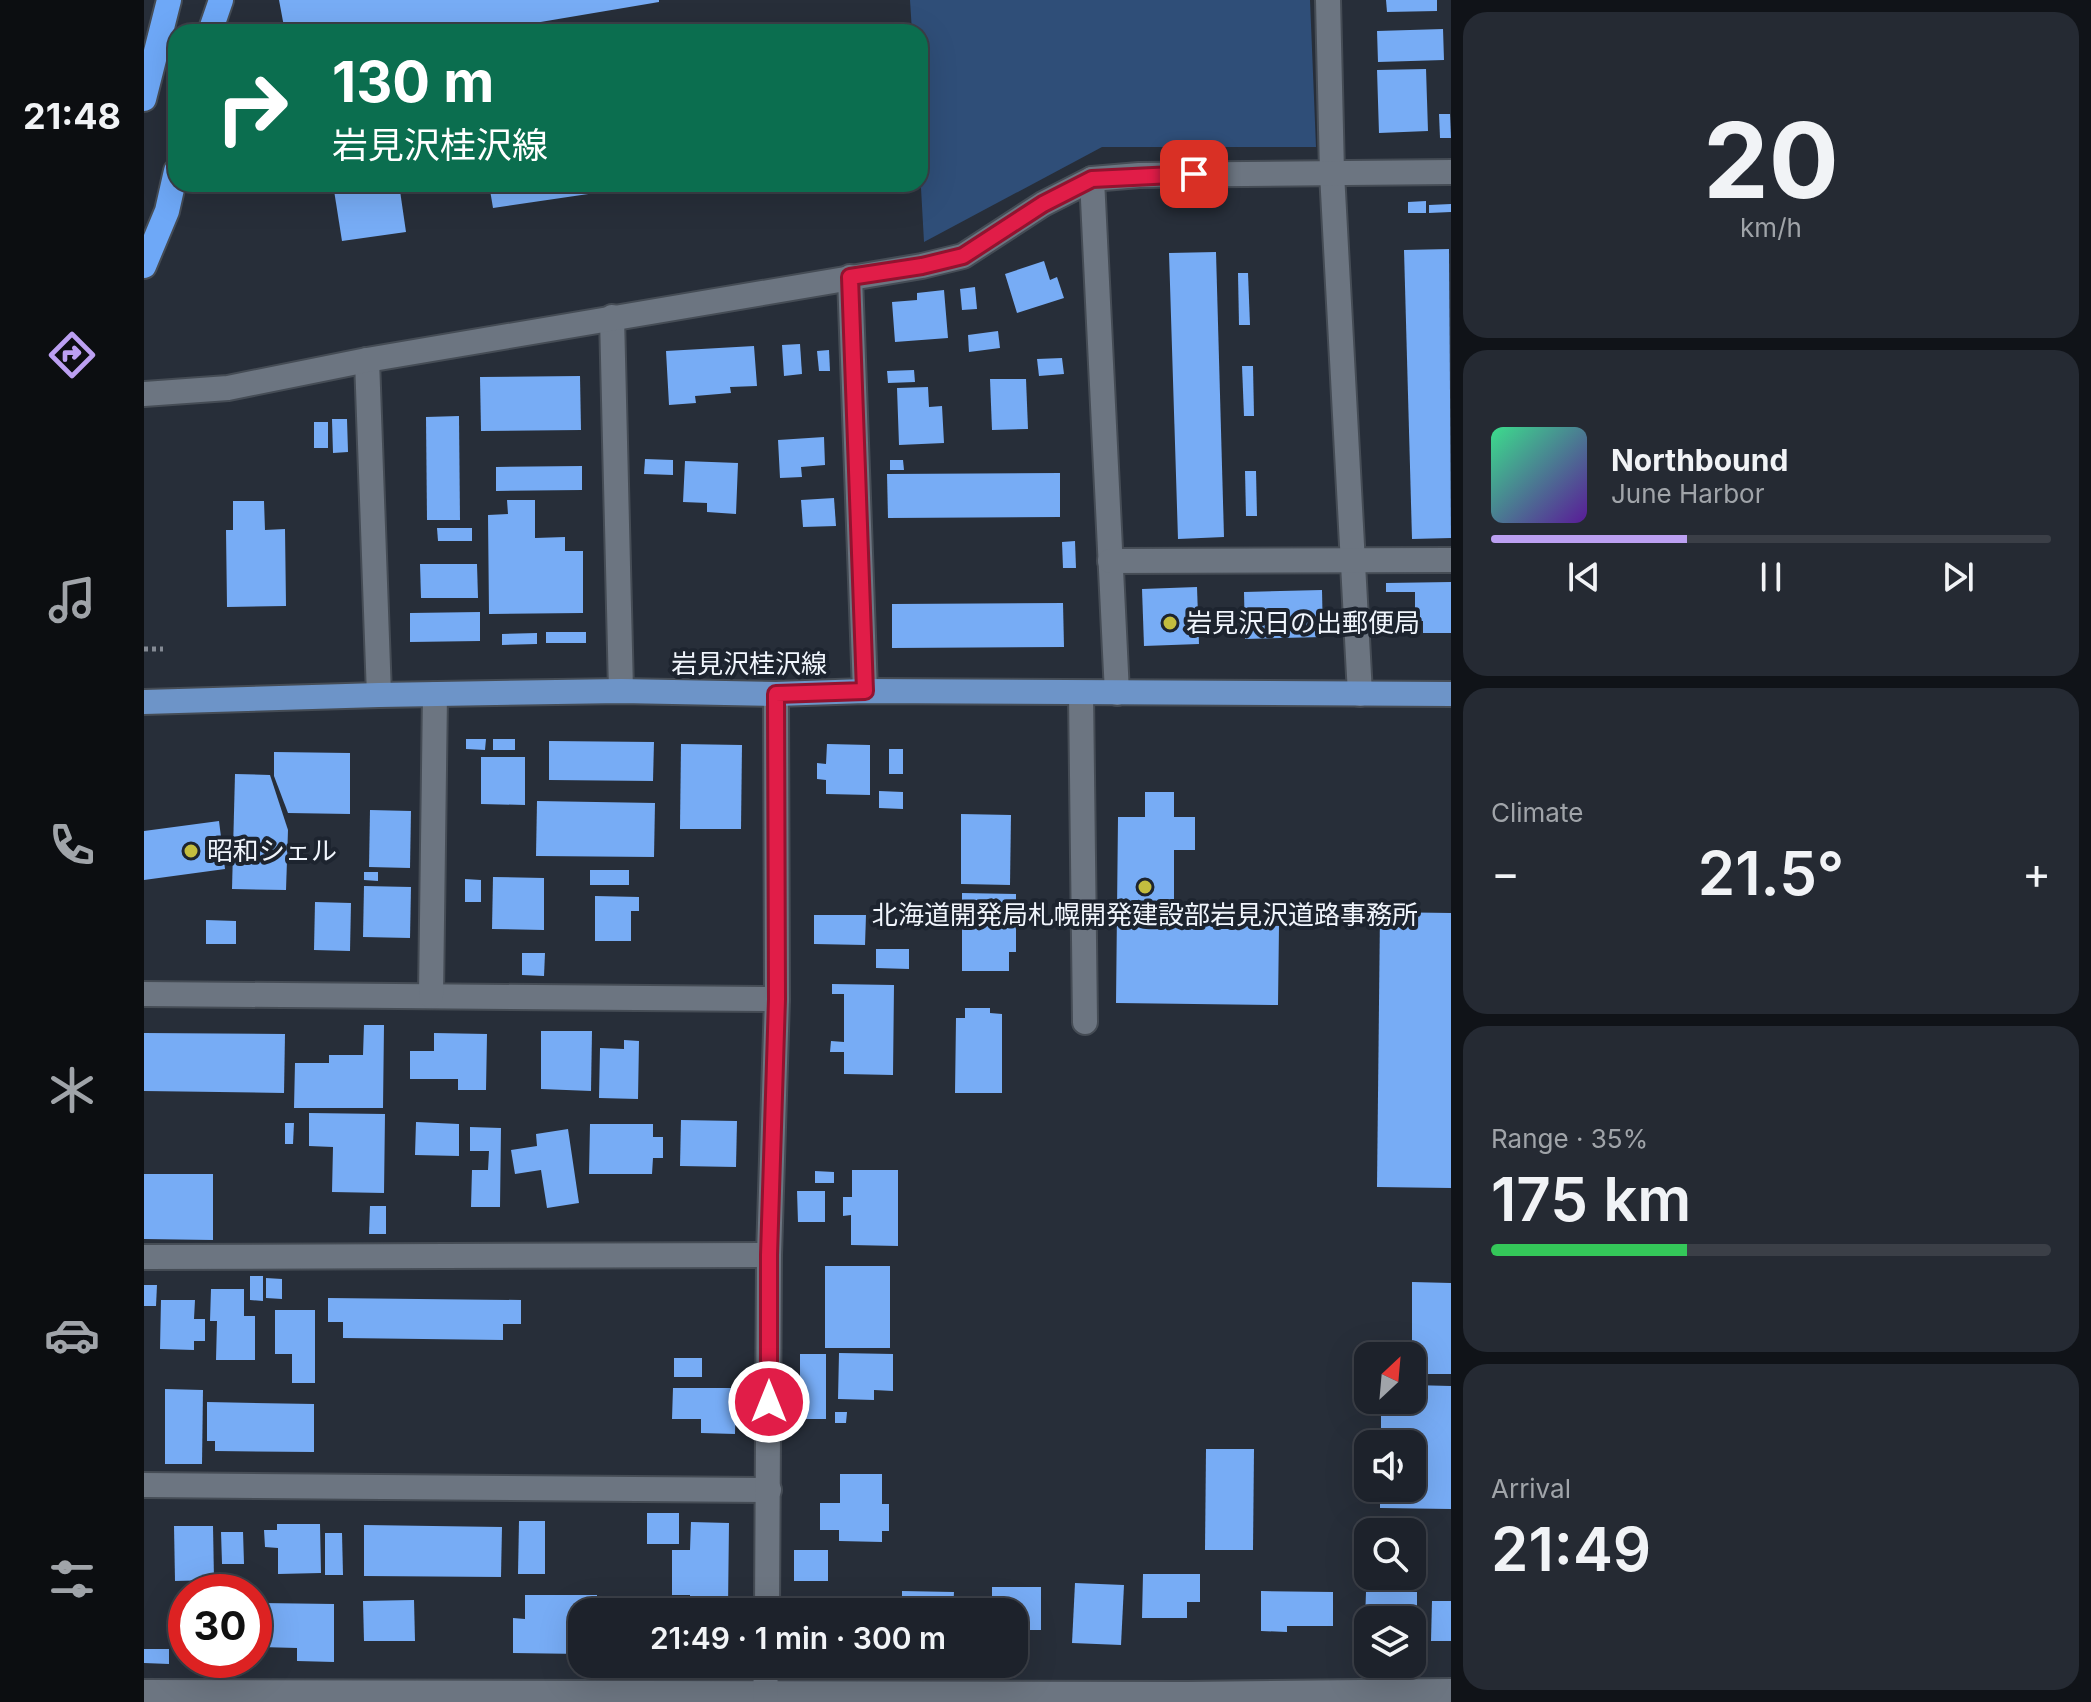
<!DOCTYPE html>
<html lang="en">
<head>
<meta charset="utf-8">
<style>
  :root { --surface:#1d222b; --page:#252a33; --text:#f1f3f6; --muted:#a0a4a9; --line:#3b3f47; --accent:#bca0f2 }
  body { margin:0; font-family:Inter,"Noto Sans JP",sans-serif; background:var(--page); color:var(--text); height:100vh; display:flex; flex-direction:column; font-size:30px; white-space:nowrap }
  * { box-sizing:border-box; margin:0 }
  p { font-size:26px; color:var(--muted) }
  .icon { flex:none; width:44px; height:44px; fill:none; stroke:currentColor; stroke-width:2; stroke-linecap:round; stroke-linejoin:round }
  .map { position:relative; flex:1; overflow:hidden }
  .details { display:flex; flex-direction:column; gap:12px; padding:12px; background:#101318; width:640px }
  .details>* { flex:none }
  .top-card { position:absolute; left:24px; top:24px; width:760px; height:168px; border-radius:24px; box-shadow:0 8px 32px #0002,0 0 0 2px var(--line); background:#0b6e4f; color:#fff; overflow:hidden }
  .needle { width:52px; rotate:26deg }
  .controls { position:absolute; left:1210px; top:1342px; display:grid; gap:16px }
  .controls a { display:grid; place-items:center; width:72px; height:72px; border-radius:16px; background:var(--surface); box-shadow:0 8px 32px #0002,0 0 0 2px var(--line); font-size:40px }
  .speed { position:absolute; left:24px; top:1574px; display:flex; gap:16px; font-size:40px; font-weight:700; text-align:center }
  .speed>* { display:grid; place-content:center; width:104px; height:104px; border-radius:50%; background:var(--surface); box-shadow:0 8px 32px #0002,0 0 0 2px var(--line); line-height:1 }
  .speed .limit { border:12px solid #d22; background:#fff; color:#111 }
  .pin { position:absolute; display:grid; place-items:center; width:68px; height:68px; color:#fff; margin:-34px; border-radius:16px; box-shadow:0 4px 12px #0006 }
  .me { position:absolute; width:88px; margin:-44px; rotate:0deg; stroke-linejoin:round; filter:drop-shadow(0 0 6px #0008) }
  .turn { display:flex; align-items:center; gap:28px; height:168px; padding:0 32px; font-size:36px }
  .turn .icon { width:104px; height:104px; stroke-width:2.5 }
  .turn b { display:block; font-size:56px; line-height:68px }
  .big { font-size:60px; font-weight:600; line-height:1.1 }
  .details .tile { flex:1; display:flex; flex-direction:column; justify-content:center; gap:12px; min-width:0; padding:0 28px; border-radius:24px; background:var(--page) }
  .details .dial { align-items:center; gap:0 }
  .dial b { font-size:104px; line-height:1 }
  .song { display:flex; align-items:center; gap:24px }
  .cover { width:96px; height:96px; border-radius:12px; background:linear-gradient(135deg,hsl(150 70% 55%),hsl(270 70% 35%)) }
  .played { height:8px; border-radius:4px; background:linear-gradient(90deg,var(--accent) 35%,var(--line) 35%) }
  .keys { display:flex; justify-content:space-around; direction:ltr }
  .heat { display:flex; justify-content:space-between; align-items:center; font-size:44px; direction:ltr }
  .charge { height:12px; border-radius:6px; background:linear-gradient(90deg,#34c759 35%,var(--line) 0) }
  .trip { position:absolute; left:424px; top:1598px; width:460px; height:80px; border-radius:24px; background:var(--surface); box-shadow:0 8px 32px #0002,0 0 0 2px var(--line); font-weight:600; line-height:80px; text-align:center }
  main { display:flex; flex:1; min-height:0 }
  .tab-bar { display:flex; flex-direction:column; width:144px; justify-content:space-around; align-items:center; background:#0c0e11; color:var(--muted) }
  .tab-bar .icon { width:56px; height:56px }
  .tab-bar .current { color:var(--accent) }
  .tab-bar b { font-size:36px; color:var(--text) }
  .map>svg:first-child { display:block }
</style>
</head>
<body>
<main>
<nav class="tab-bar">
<b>21:48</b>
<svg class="icon current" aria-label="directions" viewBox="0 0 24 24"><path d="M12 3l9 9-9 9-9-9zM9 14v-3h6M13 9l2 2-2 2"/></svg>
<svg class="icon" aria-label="music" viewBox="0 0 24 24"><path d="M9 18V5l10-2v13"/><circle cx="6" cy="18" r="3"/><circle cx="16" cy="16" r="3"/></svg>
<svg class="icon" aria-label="phone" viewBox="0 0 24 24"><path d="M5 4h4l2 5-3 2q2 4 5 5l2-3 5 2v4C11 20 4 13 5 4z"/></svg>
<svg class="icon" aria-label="climate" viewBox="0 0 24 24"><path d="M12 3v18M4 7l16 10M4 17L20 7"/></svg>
<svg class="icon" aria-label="car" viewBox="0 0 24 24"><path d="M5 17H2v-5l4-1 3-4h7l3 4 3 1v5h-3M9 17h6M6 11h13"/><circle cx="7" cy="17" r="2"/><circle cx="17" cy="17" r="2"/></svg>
<svg class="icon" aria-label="filters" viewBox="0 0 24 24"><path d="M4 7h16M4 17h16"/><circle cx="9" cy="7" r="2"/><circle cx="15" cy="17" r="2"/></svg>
</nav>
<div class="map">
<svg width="1307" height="1702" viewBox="0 0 1307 1702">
  <rect width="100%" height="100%" fill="#272e39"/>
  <path fill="#2f4e78" d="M766,0h400l6,147h-214l-178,95 -4,-72v-138h-8z"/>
  <g fill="#77acf5">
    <path d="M135,0h380v2l-178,30h-196z"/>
    <path d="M1242,0h51v11l-50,1z"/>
    <path d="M723,24l2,8h-37v-2z"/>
    <path d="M1299,29l1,31 -66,2 -1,-31z"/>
    <path d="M1282,69l2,62 -49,2 -2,-63z"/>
    <path d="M1295,114h11l1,24h-11z"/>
    <path d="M189,184h66l7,48 -64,9z"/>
    <path d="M345,184h154v2l-150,22z"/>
    <path d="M1282,201v12h-18v-11z"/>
    <path d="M1307,204v8l-22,1v-8z"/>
    <path d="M1305,249l2,289 -39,1 -8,-289z"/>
    <path d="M1072,252l8,285 -46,2 -9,-286z"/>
    <path d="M900,261l6,19 7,-3 7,21 -47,15 -12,-39z"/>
    <path d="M1094,273h10l2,52h-11z"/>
    <path d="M831,287l2,22 -15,1 -2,-21z"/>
    <path d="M800,290l4,48 -53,4 -3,-40 25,-2v-7z"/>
    <path d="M854,331l2,17 -31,4 -1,-17z"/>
    <path d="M656,344l2,30 -18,2 -2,-31z"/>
    <path d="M610,346l3,40 -27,1 1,6 -36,3 1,7 -27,2 -3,-54z"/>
    <path d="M685,350l1,21h-11l-2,-20z"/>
    <path d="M918,358l2,16 -25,2 -2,-17z"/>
    <path d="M1098,366h11l1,50h-10z"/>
    <path d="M770,370l1,12 -27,1 -1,-12z"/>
    <path d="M436,376l1,54 -100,1 -1,-54z"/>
    <path d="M846,379h36l2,50 -36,1z"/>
    <path d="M784,387l1,20 13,-1 2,37 -45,2 -2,-57z"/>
    <path d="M315,416l1,104h-33l-1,-103z"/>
    <path d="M188,419h15l1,33 -15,1z"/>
    <rect x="170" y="422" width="14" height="26"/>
    <path d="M680,437l1,28 -24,2 1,10 -22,1 -2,-38z"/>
    <path d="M501,459l28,1v15l-29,-1z"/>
    <path d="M746,460h13l1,10h-14z"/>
    <path d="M541,461l53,2 -2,51 -29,-2v-9l-24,-1z"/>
    <path d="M438,466v24l-86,1v-24z"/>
    <path d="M1101,471h11l1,45h-11z"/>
    <path d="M916,473v44l-172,1 -1,-44z"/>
    <path d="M690,498l2,28 -33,1 -2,-27z"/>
    <path d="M363,500h28v38l30,-1v14h18v62l-94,1 -1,-99 20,-1z"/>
    <path d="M89,501h31l1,29 20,-1 1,77 -59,1 -1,-77h7z"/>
    <path d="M293,528h35v13h-34z"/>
    <path d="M931,541l1,27h-13l-1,-26z"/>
    <path d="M276,564h57l1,34h-57z"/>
    <path d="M1307,582v51h-28v-12h-8v-29h-29v-9z"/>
    <path d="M1053,587l2,57 -55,2 -2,-57z"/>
    <path d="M1178,590l1,47 -78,2 -1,-47z"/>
    <path d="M919,603l1,44 -172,1v-44z"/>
    <path d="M336,612v29l-70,1v-29z"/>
    <rect x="402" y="632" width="40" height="11"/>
    <path d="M393,633v11l-35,1v-11z"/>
    <path d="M322,739h20l-1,11 -19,-1z"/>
    <rect x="349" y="739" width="22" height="11"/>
    <path d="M405,741l105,1 -1,39 -104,-1z"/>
    <path d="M537,744l61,1 -1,84h-61z"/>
    <path d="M683,744l43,1v50l-44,-1v-14l-9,-1v-16l9,1z"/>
    <rect x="745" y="749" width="14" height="25"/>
    <path d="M130,752l76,1v61l-62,-1 -14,-37z"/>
    <path d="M337,757h44v48l-44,-1z"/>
    <path d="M91,774l35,1 18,55 -2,60 -54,-1z"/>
    <path d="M735,791l24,1v17l-24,-1z"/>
    <path d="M1001,792h29v25h21v33h-21v74l105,2 -1,79 -162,-2 2,-186h27z"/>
    <path d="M393,801l118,2 -1,54 -118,-1z"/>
    <path d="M226,810l41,1 -1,57 -41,-1z"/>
    <path d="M817,814l50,1 -1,70 -49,-1z"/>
    <path d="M75,821l6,48 -81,11v-49z"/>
    <rect x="446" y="870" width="39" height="15"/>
    <path d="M220,872h14v9l-14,-1z"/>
    <path d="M349,877l51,1v52l-52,-1z"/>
    <path d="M321,879l16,1v22h-16z"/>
    <path d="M220,886l47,1 -1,51 -47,-1z"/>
    <path d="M818,893l54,1v58h-7v19h-47z"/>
    <path d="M451,896l44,1v14h-8v30h-36z"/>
    <path d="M171,902l36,1 -1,48 -36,-1z"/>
    <path d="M1236,912l71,1v275l-74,-1z"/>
    <path d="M670,915h52l-1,30 -51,-1z"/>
    <path d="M62,920l30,1v23h-30z"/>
    <path d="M732,949h33v20l-33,-1z"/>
    <path d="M378,953h23l-1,23 -22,-1z"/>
    <path d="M688,984l62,1 -1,90 -49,-1v-22h-14l1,-11 13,1v-48h-12z"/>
    <path d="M821,1008h25v5l12,1v79h-47l1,-75h9z"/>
    <path d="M220,1025h20l-1,83h-89l1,-45h34v-8h34z"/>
    <path d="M397,1031h51l-1,60 -50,-2z"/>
    <path d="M0,1033l141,1 -1,59 -140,-2z"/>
    <path d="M290,1033l53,1 -1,56h-28v-11h-48v-28h24z"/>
    <path d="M480,1040l15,1 -1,58 -39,-1 1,-50 24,1z"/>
    <path d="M165,1113l76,1 -1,79 -52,-1 1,-45 -24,-1z"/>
    <path d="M537,1120l56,1 -1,46 -56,-1z"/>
    <path d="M272,1122l43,2v32l-44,-1z"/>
    <path d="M141,1123h9l-1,21h-8z"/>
    <path d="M446,1124h63v13h10v21h-10l-1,16h-63z"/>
    <path d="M326,1127l31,1 -1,79h-29l1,-37h16l1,-19h-19z"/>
    <path d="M424,1129l11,74 -32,5 -6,-38 -26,4 -4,-24 26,-4 -1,-12z"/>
    <path d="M708,1170h46v76l-47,-1v-30l-8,1v-19h9z"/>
    <path d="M671,1171l19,1v11h-19z"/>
    <path d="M0,1174h69v66l-69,-1z"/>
    <path d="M653,1191h28v31h-27z"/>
    <path d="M226,1206h16v28h-17z"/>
    <rect x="681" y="1266" width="65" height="82"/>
    <path d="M106,1276h13v25l-13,-1z"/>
    <path d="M122,1278l16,1v20l-16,-1z"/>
    <path d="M1268,1282l39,1v91h-39z"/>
    <path d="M0,1285h13l-1,21h-12z"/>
    <path d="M67,1289h33v27h11v44h-39l1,-39h-7z"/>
    <path d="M184,1298l193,2v24h-18v16l-160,-2v-16h-15z"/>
    <path d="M17,1300h34l-1,19h11v22h-11v9l-34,-1z"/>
    <path d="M131,1310h40v73h-23v-29h-17z"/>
    <path d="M695,1353l54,1v37l-19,-1v10l-36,-1z"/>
    <rect x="656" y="1354" width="26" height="65"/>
    <rect x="530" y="1358" width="28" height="19"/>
    <path d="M1268,1385l39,1v123l-71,-1v-20h32v-44h-31v-44h31z"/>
    <path d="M529,1388h63l-1,46 -34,-1v-14h-29z"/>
    <path d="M21,1389l38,1 -1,74h-37z"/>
    <path d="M63,1402l107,2v48l-99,-1v-10h-8z"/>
    <path d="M691,1412h12l-1,11h-11z"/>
    <path d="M1062,1449h48l-1,101h-48z"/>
    <path d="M696,1474h42v30h7v27h-7v11l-43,-1v-11h-19v-27h20z"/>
    <rect x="503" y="1513" width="32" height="31"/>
    <path d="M375,1521h26v53h-27z"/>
    <path d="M547,1522l38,1 -1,85 -38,-1v-12h-18v-45h18z"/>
    <path d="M133,1524h43l1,49 -43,1v-26l-13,-1 -1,-17h13z"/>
    <path d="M220,1525l138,2 -1,50 -137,-1z"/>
    <path d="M30,1526h39l1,54 -39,1z"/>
    <path d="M77,1532h22l1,32h-22z"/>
    <path d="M181,1533h17l1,42h-18z"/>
    <rect x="650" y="1550" width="34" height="31"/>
    <path d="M999,1574h57v28h-13v16h-45z"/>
    <path d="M931,1583l49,2 -3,60 -49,-2z"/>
    <path d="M848,1587h49v43h-14v12l-13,-1v-29h-45v-11h23z"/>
    <path d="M758,1591l52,1 -1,20h-51z"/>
    <path d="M1117,1591l72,1v34h-46v6l-26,-1z"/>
    <path d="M1222,1592h51v46l-5,-1v-17h-47z"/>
    <path d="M381,1595h72v17h-15v42l-69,-1v-35l12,1z"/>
    <path d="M270,1600l1,41h-51l-1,-40z"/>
    <path d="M1288,1601h19v40h-20z"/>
    <path d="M117,1603l73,1v58l-37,-1v-13l-37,-1z"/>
    <path d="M0,1649h25v15l-25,-1z"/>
  </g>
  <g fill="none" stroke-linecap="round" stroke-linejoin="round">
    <g stroke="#454c55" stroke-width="28">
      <g id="minor">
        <path d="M1184,0l4,173 28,521"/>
        <path d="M948,179l25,514"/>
        <path d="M706,277l15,414"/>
        <path d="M468,317l9,374"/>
        <path d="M223,360l12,335"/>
        <path d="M0,394l84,-6 139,-28 555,-94 41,-10 80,-52 49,-25 47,-4 312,-3"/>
        <path d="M966,561l341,-1"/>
        <path d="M937,693l4,329"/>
        <path d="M0,994l633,5"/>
        <path d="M287,996l4,-302"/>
        <path d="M0,1257l625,-2"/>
        <path d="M0,1485l625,5"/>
        <path d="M623,1612l2,-357 8,-256 -1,-305"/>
        <path d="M0,1692l1043,2 264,-3"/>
        <path d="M621,1702l1,-38"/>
      </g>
    </g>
    <g stroke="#454c55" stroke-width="28">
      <path id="major" d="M0,702l235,-7 242,-4 155,3 89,-3 586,3"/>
    </g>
    <g stroke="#454c55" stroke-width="28">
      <g id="highway">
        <path d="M66,32l11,-32"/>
        <path d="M0,99l25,-99"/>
        <path d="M0,266l23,-55 9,-40"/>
      </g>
    </g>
    <path stroke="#848a94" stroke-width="5" stroke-dasharray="4 4" stroke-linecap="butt" d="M0,649h19"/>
    <use href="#minor" stroke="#6c7581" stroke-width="24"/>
    <use href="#major" stroke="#6d94c8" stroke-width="24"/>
    <use href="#highway" stroke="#6ea8f7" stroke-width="24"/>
  </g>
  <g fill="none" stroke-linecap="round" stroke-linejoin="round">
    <g stroke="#92132f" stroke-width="20">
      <path id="route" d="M625,1402v-147l8,-256 -1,-305 89,-3 -15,-414 72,-11 41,-10 80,-52 49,-25 102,-5"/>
    </g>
    <use href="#route" stroke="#e11d48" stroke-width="14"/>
  </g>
  <g fill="#c3bd3f" stroke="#1d242f" stroke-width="3">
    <circle cx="1026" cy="623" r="8"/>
    <circle cx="47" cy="851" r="8"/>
    <circle cx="1001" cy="887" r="8"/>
  </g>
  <g text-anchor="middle" stroke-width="8" stroke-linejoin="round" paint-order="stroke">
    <g font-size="26" fill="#f0f5fc" stroke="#1d242f" text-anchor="start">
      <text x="1042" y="632">岩見沢日の出郵便局</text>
      <text x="63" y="860">昭和シェル</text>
      <text x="1001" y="924" text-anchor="middle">北海道開発局札幌開発建設部岩見沢道路事務所</text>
    </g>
    <g font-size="26" fill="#f0f5fc" stroke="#1d242f">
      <text x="605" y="673">岩見沢桂沢線</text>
    </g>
  </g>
</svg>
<div class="controls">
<a><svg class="needle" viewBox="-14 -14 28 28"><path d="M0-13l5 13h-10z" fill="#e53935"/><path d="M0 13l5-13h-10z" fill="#a0a4a9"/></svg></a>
<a><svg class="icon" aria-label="sound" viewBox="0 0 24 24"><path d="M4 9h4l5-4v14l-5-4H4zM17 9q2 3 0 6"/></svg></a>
<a><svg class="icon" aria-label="search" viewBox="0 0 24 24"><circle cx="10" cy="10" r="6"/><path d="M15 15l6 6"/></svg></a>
<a><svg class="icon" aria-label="layers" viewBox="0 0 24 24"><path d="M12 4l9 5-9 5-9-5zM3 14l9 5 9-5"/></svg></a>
</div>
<div class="speed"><div class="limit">30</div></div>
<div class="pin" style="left:1050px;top:174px;background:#d93025"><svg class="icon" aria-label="arrive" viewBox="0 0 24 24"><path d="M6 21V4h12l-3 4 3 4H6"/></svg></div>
<svg class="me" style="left:625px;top:1402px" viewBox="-20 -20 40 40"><circle r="17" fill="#e11d48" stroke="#fff" stroke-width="3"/><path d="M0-11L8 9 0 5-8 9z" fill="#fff"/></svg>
<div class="trip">21:49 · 1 min · 300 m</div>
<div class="top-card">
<div class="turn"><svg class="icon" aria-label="right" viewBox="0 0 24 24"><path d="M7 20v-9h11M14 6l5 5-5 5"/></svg><div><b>130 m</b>岩見沢桂沢線</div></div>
</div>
</div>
<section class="details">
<div class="tile dial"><b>20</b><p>km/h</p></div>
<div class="tile">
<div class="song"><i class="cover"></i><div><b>Northbound</b><p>June Harbor</p></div></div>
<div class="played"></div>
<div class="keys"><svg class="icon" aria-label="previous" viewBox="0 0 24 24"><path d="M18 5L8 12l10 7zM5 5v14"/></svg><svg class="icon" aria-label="pause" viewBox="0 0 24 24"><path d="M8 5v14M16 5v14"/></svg><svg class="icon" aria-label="next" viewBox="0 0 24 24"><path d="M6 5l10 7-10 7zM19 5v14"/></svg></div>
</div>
<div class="tile"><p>Climate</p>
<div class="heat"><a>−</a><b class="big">21.5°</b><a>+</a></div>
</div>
<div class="tile"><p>Range · 35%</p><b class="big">175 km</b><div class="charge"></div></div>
<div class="tile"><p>Arrival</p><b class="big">21:49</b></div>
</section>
</main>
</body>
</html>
